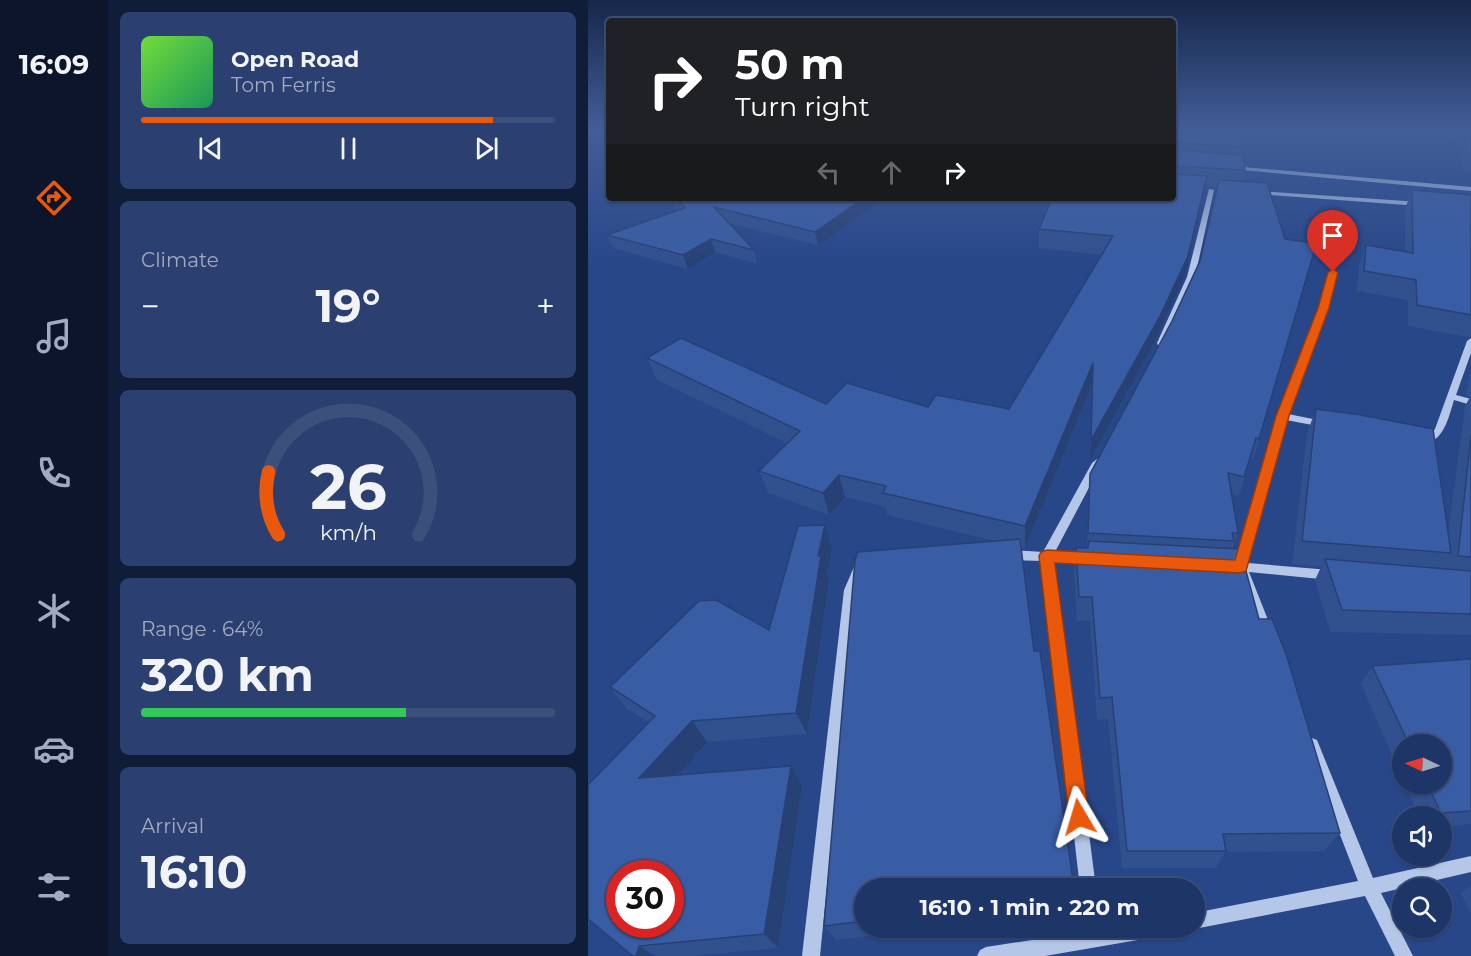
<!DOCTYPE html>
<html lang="en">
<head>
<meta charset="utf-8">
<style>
  :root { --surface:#1e3567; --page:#2b4070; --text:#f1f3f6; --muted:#a1abc0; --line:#3c507b; --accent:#ea580c }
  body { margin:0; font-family:Montserrat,sans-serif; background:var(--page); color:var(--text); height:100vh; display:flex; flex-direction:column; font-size:22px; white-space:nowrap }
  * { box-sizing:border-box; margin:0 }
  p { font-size:20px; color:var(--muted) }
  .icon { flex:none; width:33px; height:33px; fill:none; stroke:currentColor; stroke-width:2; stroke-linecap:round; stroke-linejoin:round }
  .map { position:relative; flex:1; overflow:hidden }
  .panel { display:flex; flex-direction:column; gap:12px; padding:12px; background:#101d39; width:480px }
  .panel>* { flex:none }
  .hud { position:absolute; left:18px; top:18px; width:570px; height:183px; border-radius:6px; box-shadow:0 2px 4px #0004,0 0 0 2px var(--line); background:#202124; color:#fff; overflow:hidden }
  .needle { width:39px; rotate:274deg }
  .controls { position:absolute; left:804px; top:734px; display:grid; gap:12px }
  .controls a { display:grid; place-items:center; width:60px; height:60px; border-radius:50%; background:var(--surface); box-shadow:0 2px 4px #0004,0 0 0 2px var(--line); font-size:30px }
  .speed { position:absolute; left:18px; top:860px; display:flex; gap:12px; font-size:30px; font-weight:700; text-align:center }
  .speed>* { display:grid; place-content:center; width:78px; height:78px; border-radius:50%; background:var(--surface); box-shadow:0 2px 4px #0004,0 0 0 2px var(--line); line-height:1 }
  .speed .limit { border:9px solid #d22; background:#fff; color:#111 }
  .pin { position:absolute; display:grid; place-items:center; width:51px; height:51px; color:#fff; margin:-62px -26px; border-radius:50% 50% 50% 0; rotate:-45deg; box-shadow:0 0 6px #0007 }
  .pin .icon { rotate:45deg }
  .me { position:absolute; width:66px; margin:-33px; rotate:353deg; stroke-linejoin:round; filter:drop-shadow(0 0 4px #0008) }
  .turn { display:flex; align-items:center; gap:21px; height:126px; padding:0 30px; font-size:27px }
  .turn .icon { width:78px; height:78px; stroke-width:2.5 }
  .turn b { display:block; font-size:42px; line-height:51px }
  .lanes { display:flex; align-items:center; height:57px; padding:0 30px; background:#0003; justify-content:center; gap:30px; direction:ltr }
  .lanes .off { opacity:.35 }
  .big { font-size:45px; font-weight:700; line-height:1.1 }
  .panel .tile { flex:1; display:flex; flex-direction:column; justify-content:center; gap:9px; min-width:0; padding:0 21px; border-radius:9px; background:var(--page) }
  .panel .dial { align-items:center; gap:0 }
  .dial svg { height:156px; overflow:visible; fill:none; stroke:var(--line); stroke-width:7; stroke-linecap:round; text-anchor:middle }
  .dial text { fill:var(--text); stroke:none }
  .song { display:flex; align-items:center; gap:18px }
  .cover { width:72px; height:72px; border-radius:9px; background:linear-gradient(135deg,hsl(100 70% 55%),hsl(150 70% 35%)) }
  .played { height:6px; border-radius:3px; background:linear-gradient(90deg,var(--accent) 85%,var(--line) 85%) }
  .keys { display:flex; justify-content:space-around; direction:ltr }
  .heat { display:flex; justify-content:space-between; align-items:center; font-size:33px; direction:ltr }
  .charge { height:9px; border-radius:4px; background:linear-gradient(90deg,#34c759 64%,var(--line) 0) }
  .trip { position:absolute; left:266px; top:878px; width:351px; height:60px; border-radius:30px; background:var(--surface); box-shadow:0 2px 4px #0004,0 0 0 2px var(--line); font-weight:700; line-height:60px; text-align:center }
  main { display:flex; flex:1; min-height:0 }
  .tabs { display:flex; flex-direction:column; width:108px; justify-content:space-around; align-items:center; background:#0c1529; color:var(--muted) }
  .tabs .icon { width:42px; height:42px }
  .tabs .selected { color:var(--accent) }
  .tabs b { font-size:27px; color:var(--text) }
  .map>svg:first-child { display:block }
</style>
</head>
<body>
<main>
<nav class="tabs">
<b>16:09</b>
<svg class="icon selected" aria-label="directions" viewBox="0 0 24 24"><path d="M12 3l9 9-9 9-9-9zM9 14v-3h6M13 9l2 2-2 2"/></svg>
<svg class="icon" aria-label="music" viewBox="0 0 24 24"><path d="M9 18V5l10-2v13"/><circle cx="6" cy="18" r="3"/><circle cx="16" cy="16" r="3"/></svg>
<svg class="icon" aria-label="phone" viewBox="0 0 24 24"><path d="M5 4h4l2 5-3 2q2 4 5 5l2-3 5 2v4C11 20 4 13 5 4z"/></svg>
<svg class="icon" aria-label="climate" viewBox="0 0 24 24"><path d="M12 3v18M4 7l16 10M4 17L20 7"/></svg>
<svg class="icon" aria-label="car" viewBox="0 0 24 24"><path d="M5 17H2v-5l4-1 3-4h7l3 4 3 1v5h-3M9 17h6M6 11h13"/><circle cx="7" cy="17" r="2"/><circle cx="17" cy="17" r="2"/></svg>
<svg class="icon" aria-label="filters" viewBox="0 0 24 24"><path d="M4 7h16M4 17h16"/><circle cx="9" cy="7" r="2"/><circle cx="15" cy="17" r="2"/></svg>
</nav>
<section class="panel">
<div class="tile">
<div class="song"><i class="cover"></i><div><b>Open Road</b><p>Tom Ferris</p></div></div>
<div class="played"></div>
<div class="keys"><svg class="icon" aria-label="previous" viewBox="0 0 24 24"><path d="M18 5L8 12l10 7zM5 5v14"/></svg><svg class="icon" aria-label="pause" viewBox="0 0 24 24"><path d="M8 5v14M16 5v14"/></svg><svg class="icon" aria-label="next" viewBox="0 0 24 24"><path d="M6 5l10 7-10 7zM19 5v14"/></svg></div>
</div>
<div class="tile"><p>Climate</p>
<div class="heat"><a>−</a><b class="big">19°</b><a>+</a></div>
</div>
<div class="tile dial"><svg viewBox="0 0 100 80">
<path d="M14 69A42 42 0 1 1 86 69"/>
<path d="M14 69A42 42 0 0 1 9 37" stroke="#ea580c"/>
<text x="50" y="56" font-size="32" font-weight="700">26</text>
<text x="50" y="72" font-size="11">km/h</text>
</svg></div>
<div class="tile"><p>Range · 64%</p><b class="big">320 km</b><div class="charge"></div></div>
<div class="tile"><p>Arrival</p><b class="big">16:10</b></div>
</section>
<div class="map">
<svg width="883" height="956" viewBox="0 0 883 956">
  <rect width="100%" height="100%" fill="#284789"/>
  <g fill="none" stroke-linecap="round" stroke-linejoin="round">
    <g fill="#b5c7e9" fill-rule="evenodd">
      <path d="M644,166l239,21v4l-241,-22 -1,-1z"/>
      <path d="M621,189l5,1 -19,87 -30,66 -4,3 -3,-1 -1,-2 30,-66z"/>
      <path d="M671,191l161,11 3,2 -3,2 -163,-12v-2z"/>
      <path d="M742,270l7,2 -9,36 -40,106 35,7 5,3 -5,3 -37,-7 -38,143 82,7 4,2 2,3 -2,3 -4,2 -81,-8 23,58 -2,4 -4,1 -4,-1 -2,-4 -23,-59 -9,-2 -2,-3 2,-3 9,-1 40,-146 43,-108z"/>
      <path d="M883,338v15l-15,42 15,4v6l-17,-5c-6,19 -11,47 -37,43l-1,-2 1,-2 12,-3 6,-7 32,-88z"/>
      <path d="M509,459l5,4 -47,89 33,1 4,2 2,3 -2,3 -4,2 -34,-2 42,327h-16l-38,-327 -32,-1 -4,-2 -2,-3 2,-3 4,-2 33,2 49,-89z"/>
      <path d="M270,565l4,2 2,3 -8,20 -36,366h-18l42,-366 10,-23z"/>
      <path d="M724,738l5,2 56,138 98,-22v16l-90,21 32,63h-18l-30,-60 -171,33 -6,-2h6v-14l164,-32 -53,-136 2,-5z"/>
      <path d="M529,927h53l-3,6 -6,3 -116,20h-68l3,-6 6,-3z"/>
    </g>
  </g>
  <g fill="#31508e">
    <path d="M585,130l69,17 -1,8 4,15 -2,11 42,58 29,13 -60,206 -3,-1 -12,39 -7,-2 6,39 -5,16 26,70 81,214 -16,18 -99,1 -9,16h-94l-14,-149 -11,1 -7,-99h-13l-3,-49 2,-24h11l2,-55 1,-19 82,-153 28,-60 17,-74 -11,-1 -21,90 -28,61 -68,125 3,-78 -67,164 -4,-1 -157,341v39h78l-106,13 -12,-14 171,-385 -108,-26 -1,-8 -41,-10 -16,18 -61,-22 -9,-22 28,-28 -130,-63 -10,-22 179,46 183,5 92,-154 -62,-7v-19l134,-31z"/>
    <path d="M860,130h23v41l-8,-1 -3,-19z"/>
    <path d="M824,190l59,5v141l-3,1 -60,-11v-26l-51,-9 2,-26 7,-20 39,7v-43z"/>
    <path d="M83,198h214l-67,47 -89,-22 25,27 4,14 -43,-12 -27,17 -75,-21 -6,-13 72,-25 -4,-1z"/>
    <path d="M883,368v267l-141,-3 -15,-52 6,-13 -29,-3 15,-131 9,-24 132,125 17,-128 5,-9 -4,-2z"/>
    <path d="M237,525l7,24 -5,24 2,6 -22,155 -100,8 -30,33 114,-9 11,20 -24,162 -84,8h-61l16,-234 -22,-13 -17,-22 159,-57z"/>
    <path d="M883,659v165l-29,3v-11h-23l-14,-33h37v-39h-40v34l-41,-94 11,-18z"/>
    <path d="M883,886v28l-10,-21z"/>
  </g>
  <g fill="#284174">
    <path d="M619,176l-3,18 -19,82 -28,61 -68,125 2,-22z"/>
    <path d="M276,198h21l-67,47 -3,-13z"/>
    <path d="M123,239l4,13 -27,17 -5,-14z"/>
    <path d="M505,363l-1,21 -67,164v-22z"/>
    <path d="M251,475l6,22 -16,18 -6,-22z"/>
    <path d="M237,525l7,24 -5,24 2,6 -22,155 -11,-21 22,-157z"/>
    <path d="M104,721l15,21 -50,56 -18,-20z"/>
    <path d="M203,766l11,20 -24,162 -14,-14z"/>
    <path d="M51,946l16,10h-19z"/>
  </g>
  <g fill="#395da5" stroke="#284174" stroke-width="1.5" fill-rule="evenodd">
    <path d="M585,130h67l2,17 -68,-5 1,8 68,5 2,15 -71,-4 1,8 32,2 -19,80 -28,60 -69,124 2,-77 -68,163 -142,-33 3,-7 -47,-11 -16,18 -64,-22 41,-40 -153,-73 34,-20 145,66 21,-21 81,24 8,-12 73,14 104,-173 -74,-7 13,-31h121z"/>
    <path d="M872,130h11v27h-3l-3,-18z"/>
    <path d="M631,180l48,3 18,56 29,4v9l-55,187 -3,-1 -12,39 -16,-4 10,60h-6l2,8 -146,-8 2,-59 82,-153 28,-60z"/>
    <path d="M824,190l59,5v120l-54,-10 -1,-25 -52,-9 2,-26 47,8z"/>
    <path d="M89,198h187l-49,34 -101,-25 40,43 -43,-11 -28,16 -76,-20 78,-27z"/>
    <path d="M728,409l45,6 72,14 18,124 -149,-12z"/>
    <path d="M883,435v122l-13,-1z"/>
    <path d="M237,525l-7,31h3l-25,157 -104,8 -53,57 152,-12 -27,168 -125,12 -3,10h-3l-45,-37v-134l67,-69 -45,-29 89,-86 17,-1 53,30 29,-104zM32,873h50v51h-50z"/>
    <path d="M432,539l14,112h6l34,237h-210v33l-40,5 31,-366 3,-8z"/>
    <path d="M501,541l151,8 19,70h13l14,35 54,179 -117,1 3,17h-99l-15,-154 -12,1 -8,-101h-13l-3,-49h12z"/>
    <path d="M737,559l146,12v43l-129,-4z"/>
    <path d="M883,659v152l-30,2 -14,-30h15v-39h-33l-37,-78z"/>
  </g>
  <linearGradient id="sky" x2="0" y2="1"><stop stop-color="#16274b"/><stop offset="0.49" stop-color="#425e97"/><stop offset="1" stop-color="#425e97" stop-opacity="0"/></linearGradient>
  <rect width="883" height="264" fill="url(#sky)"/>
  <path fill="#ea580c" stroke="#983908" stroke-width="1.5" d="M745,269l5,3 -9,36 -40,108 -43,155 -6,2 -185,-10 34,254 -3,7 -7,3 -7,-3 -3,-7 -30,-261 2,-4 6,-2 188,10 41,-144 42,-108 10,-36z"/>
</svg>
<div class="controls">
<a><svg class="needle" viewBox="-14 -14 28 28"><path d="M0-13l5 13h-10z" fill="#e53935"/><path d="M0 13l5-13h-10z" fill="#a1abc0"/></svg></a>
<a><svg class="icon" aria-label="sound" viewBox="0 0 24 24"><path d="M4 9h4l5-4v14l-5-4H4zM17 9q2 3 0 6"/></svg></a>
<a><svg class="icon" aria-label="search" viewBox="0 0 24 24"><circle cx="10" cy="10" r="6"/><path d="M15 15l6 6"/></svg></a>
</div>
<div class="speed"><div class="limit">30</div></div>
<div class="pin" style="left:745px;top:272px;background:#d93025"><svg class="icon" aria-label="arrive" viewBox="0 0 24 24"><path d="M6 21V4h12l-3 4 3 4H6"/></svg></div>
<svg class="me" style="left:491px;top:817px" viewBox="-20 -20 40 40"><path d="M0-17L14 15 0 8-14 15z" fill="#ea580c" stroke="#fff" stroke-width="4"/></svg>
<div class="trip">16:10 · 1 min · 220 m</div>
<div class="hud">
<div class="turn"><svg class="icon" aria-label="right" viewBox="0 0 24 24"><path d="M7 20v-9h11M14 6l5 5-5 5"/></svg><div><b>50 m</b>Turn right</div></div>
<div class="lanes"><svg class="icon off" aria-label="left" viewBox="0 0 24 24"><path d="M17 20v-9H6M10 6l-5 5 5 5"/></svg><svg class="icon off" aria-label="ahead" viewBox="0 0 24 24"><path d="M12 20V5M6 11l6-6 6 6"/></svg><svg class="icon" aria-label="right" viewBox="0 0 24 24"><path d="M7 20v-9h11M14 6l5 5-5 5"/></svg></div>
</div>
</div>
</main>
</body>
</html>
